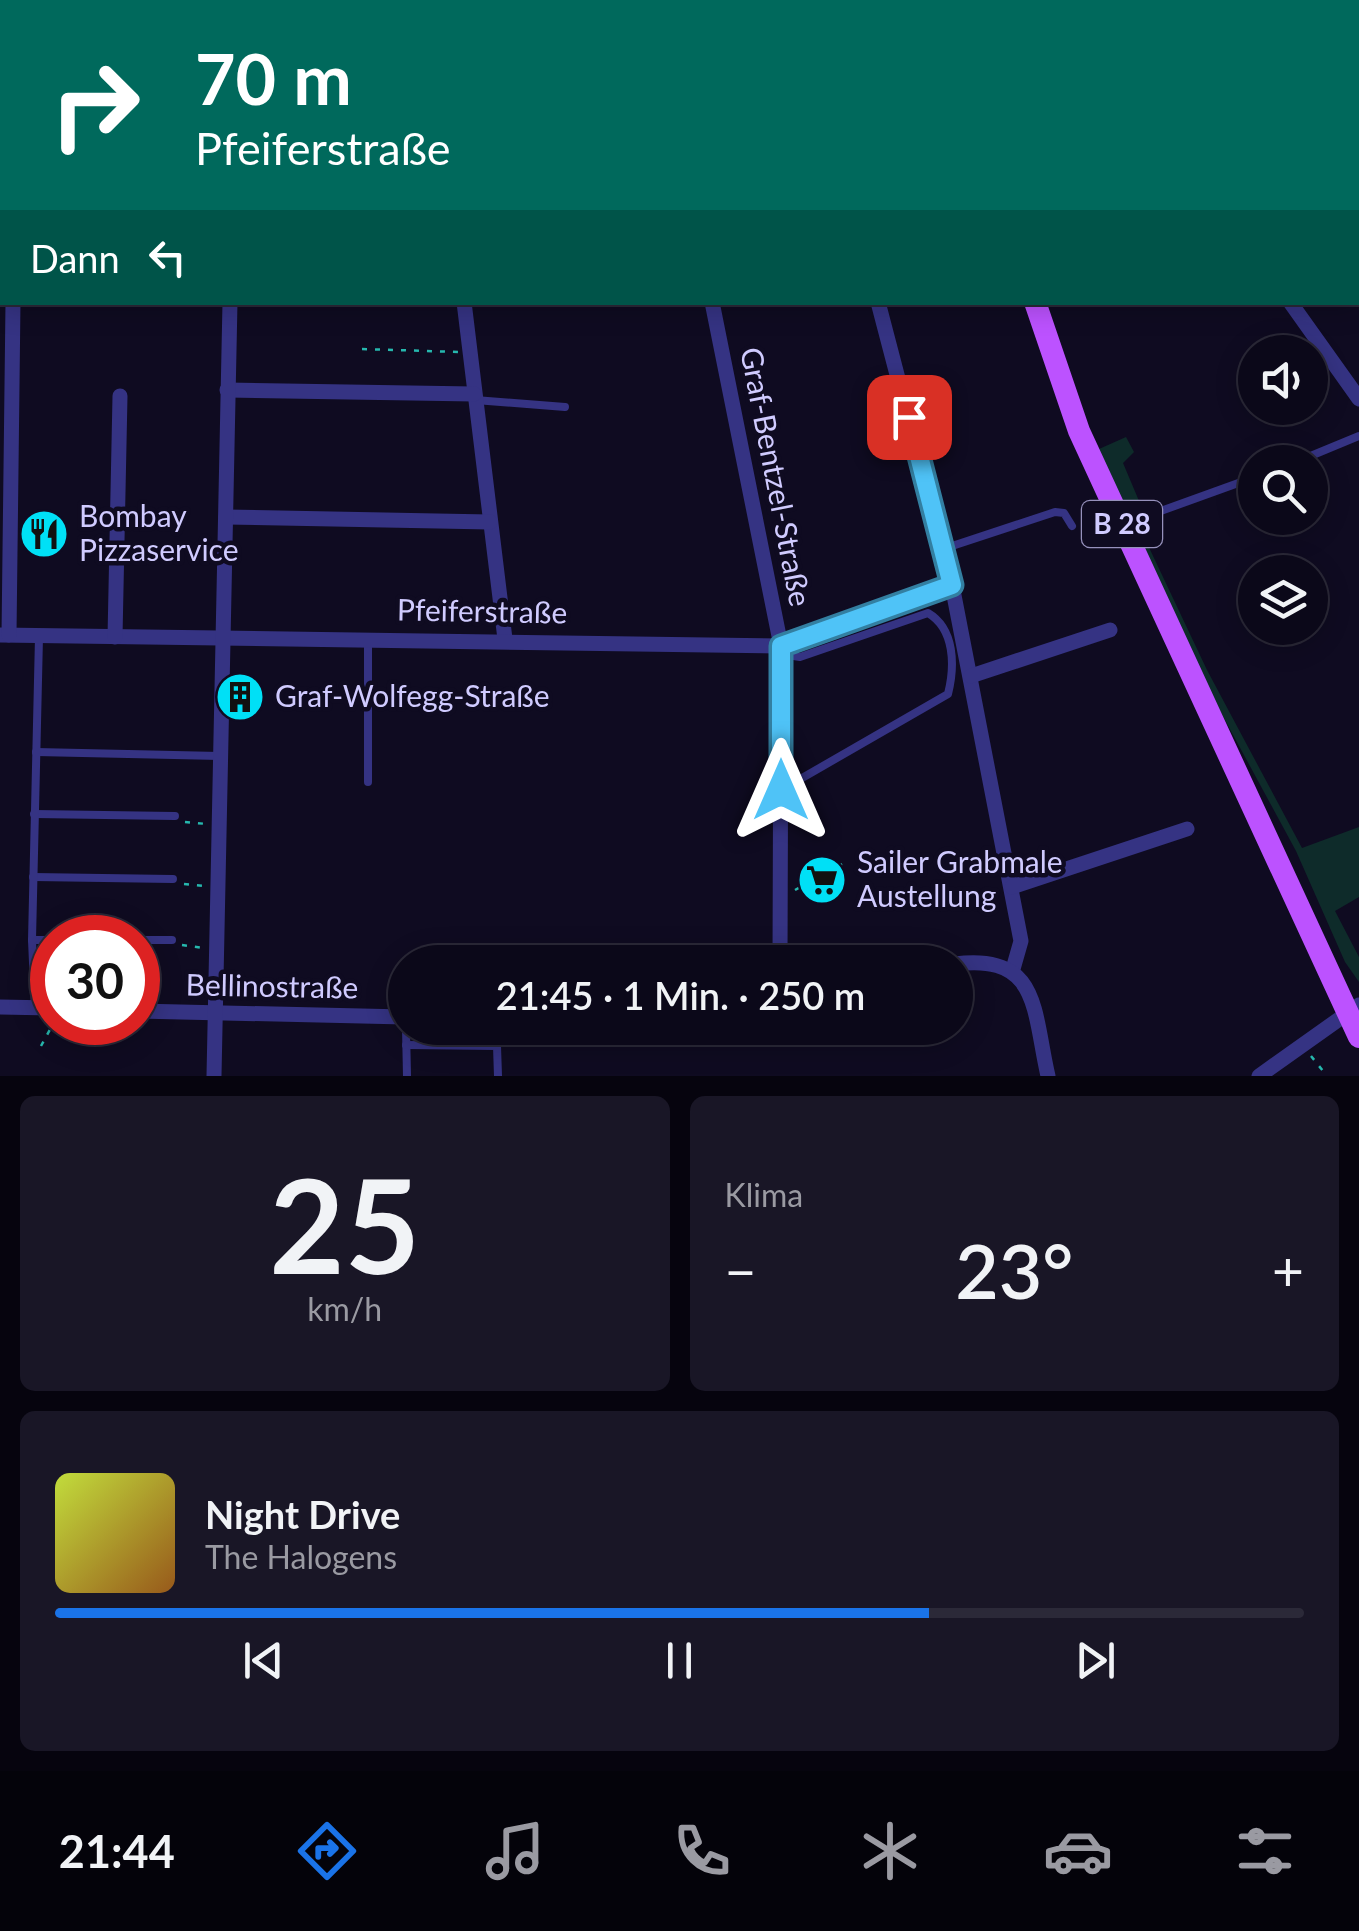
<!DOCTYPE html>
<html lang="de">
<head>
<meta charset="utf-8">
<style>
  :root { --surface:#0b0819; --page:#191626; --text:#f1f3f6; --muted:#9a9aa2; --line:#2b2938; --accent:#1a73e8 }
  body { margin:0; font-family:Lato,sans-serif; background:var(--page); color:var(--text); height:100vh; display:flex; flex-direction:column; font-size:38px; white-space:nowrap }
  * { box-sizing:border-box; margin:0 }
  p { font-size:32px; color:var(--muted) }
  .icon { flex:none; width:55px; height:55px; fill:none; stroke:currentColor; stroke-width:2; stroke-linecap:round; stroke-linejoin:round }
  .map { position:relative; height:1076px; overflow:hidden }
  .sheet { display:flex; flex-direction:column; gap:20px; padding:20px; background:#06040e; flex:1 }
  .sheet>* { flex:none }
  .top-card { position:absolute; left:0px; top:0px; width:1360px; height:305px; box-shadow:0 5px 25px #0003,0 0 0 2px var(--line); background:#00695c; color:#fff; overflow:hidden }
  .controls { position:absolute; left:1238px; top:335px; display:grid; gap:20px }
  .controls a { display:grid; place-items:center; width:90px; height:90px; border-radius:50%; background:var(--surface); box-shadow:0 5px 25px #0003,0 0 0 2px var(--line); font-size:50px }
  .speed { position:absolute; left:30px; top:915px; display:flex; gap:20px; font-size:50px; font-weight:700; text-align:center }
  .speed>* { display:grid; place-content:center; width:130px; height:130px; border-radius:50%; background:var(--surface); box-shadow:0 5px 25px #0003,0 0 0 2px var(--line); line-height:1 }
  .speed .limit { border:15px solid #d22; background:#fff; color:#111 }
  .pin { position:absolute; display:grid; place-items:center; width:85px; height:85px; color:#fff; margin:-42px; border-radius:20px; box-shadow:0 5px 15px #0006 }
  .me { position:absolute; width:110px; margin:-55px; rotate:0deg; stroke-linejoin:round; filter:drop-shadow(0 0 8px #0008) }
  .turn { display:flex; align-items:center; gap:35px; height:210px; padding:0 30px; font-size:45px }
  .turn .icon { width:130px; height:130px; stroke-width:2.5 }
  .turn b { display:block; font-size:70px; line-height:85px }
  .then { display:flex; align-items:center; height:95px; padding:0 30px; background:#0003; gap:20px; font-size:38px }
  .big { font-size:75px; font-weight:600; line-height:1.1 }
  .sheet .widget { flex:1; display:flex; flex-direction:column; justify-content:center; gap:15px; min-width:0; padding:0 35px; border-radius:15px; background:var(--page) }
  .sheet .dial { align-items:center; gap:0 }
  .dial b { font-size:130px; line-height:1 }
  .song { display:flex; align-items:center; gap:30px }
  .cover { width:120px; height:120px; border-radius:15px; background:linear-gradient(135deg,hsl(70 70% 55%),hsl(30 70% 35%)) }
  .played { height:10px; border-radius:5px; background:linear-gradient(90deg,var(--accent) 70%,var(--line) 70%) }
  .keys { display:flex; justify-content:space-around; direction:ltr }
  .heat { display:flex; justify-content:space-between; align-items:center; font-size:55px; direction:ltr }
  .sheet .tiles { flex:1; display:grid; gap:20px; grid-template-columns:1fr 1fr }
  .widget:last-child { grid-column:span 2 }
  .trip { position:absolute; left:388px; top:945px; width:585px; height:100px; border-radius:50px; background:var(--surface); box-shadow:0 5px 25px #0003,0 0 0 2px var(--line); font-weight:600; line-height:100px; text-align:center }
  .dock { display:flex; height:160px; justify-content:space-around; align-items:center; background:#04030a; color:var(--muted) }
  .dock .icon { width:70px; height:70px }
  .dock .on { color:var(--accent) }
  .dock b { font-size:45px; color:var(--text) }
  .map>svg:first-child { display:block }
</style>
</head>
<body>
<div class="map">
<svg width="1359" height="1076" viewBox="0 0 1359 1076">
  <rect width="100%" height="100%" fill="#0f0b21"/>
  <path fill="#0e2b2a" d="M1126,437l8,15 -11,11 19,45 -6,12 71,150 95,178 57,-21v70l-24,14 24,46v25l-14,-20 -49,-111 -122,-225 -75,-177z"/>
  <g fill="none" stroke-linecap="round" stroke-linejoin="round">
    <g stroke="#26b8ae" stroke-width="2.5" stroke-dasharray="5 8" stroke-linecap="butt">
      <path d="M0,74h2"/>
      <path d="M0,165h2"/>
      <path d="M310,302l3,6"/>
      <path d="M362,349l96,3"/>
      <path d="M185,822l22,2"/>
      <path d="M184,884l21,2"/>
      <path d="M795,890l47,-26"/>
      <path d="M182,945l21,3"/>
      <path d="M41,1046l12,-22"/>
      <path d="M1311,1056l16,20"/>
    </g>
    <g stroke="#353383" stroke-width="8">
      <path d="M870,0v2"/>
      <path d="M1061,0l1,2"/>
      <path d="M1343,0l2,2"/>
      <path d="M1358,176l1,3"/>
      <path d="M1358,248l1,-1"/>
      <path d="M475,400l90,7"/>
      <path d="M1296,462l63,-26"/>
      <path d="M1158,512l97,-35"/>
      <path d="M943,549l112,-37 9,1 8,13"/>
      <path d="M368,638v144"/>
      <path d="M781,654l19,3 128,-44c27,16 27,53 20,81l-165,95"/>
      <path d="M36,752l184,4"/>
      <path d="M34,814l141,2"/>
      <path d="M33,877l140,2"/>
      <path d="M32,940h20"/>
      <path d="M138,940h34"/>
      <path d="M35,1008l-3,-68 7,-303"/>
      <path d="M406,1028l1,48"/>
      <path d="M406,1045l91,1 1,30"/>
    </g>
    <g stroke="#353383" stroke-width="15">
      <path d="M517,0v2"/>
      <path d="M639,0l1,2"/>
      <path d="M237,2v-2"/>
      <path d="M0,11h2"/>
      <path d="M1358,12l1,-1"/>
      <path d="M0,279h2"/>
      <path d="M464,302l41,337"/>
      <path d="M712,302l69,344 -1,316"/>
      <path d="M878,302l74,283 69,356 -8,28"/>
      <path d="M1290,302l69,97"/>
      <path d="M227,390l247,4"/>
      <path d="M226,517l264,5"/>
      <path d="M0,635l781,11 171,-61"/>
      <path d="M9,635l4,-333"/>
      <path d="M115,637l5,-241"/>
      <path d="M971,676l139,-46"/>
      <path d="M1012,887l175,-58"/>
      <path d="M955,964c85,-11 78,47 93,112"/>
      <path d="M0,1007l52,1"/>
      <path d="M138,1011l267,6"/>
      <path d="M214,1076l16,-774"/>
      <path d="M1259,1076l100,-71"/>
    </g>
    <g stroke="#bc52ff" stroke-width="22">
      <path d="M993,2v-2"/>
      <path d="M1035,302l44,129 280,606"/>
    </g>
  </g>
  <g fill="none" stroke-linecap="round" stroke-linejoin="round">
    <g stroke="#337fa1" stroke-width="25">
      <path id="route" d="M781,790v-144l171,-61 -43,-168"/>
    </g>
    <use href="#route" stroke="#4fc3f7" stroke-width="18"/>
  </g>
  <defs>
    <g id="restaurant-disc" transform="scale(2.5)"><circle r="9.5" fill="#00e0f6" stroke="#0f0b21"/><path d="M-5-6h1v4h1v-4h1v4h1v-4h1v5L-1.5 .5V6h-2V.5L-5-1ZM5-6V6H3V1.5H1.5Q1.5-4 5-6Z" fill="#111"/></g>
    <g id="building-disc" transform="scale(2.5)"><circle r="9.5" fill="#00e0f6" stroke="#0f0b21"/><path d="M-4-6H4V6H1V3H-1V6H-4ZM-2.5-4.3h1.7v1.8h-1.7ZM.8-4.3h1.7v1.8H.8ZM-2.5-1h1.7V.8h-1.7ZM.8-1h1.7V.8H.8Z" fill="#111"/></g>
    <g id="supermarket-disc" transform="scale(2.5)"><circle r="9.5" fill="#00e0f6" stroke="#0f0b21"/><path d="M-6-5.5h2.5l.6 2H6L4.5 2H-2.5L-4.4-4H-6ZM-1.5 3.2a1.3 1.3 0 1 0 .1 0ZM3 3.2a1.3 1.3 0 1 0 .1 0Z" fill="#111"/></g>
  </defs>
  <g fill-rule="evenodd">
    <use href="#restaurant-disc" x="44" y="534"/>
    <use href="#building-disc" x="240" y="697"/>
    <use href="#supermarket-disc" x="822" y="880"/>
  </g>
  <g text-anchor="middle" stroke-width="9" stroke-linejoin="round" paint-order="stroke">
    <rect fill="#0f0b21" stroke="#9691bc" stroke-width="2.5" x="1082" y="501" width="80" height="46" rx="8"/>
    <g font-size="28" font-weight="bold" fill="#d0cbff">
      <text x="1122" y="534">B 28</text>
    </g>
    <g font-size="30" fill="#d0cbff" stroke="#0f0b21">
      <text transform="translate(775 477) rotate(79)" y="10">Graf-Bentzel-Straße</text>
      <text transform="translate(482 612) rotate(1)" y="10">Pfeiferstraße</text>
      <text transform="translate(272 987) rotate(1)" y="10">Bellinostraße</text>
    </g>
    <g font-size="30" fill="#d0cbff" stroke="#0f0b21" text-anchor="start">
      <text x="79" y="527">Bombay<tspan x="79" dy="34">Pizzaservice</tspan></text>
      <text x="275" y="707">Graf-Wolfegg-Straße</text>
      <text x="857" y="873">Sailer Grabmale<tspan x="857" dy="34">Austellung</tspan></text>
    </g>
  </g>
</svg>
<div class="controls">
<a><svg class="icon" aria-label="sound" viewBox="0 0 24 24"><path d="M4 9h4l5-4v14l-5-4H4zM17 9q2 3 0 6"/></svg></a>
<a><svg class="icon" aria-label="search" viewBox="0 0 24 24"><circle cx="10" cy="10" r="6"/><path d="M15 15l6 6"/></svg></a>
<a><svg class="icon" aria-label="layers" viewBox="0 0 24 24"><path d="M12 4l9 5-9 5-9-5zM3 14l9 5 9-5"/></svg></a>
</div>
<div class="speed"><div class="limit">30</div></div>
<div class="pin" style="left:909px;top:417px;background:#d93025"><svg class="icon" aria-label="arrive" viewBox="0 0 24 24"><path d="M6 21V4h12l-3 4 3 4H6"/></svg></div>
<svg class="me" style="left:781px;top:790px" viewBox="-20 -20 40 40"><path d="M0-17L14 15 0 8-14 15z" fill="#4fc3f7" stroke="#fff" stroke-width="4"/></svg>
<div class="trip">21:45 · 1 Min. · 250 m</div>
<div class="top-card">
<div class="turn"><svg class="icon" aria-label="right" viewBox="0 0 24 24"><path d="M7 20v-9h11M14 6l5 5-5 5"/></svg><div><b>70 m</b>Pfeiferstraße</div></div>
<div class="then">Dann<svg class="icon" aria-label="left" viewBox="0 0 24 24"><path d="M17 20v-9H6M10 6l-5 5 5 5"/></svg></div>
</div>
</div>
<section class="sheet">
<div class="tiles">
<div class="widget dial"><b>25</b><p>km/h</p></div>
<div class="widget"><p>Klima</p>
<div class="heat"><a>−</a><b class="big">23°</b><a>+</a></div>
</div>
<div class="widget">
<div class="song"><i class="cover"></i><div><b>Night Drive</b><p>The Halogens</p></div></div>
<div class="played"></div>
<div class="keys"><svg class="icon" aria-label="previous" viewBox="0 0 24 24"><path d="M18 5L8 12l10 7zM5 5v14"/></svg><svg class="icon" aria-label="pause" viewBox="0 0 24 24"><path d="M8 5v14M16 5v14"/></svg><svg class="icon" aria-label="next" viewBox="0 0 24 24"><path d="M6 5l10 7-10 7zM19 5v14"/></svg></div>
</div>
</div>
</section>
<nav class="dock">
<b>21:44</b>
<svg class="icon on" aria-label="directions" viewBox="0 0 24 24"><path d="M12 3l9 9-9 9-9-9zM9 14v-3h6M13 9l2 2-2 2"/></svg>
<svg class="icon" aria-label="music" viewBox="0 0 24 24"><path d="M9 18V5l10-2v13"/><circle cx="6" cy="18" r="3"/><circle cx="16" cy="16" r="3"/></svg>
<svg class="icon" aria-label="phone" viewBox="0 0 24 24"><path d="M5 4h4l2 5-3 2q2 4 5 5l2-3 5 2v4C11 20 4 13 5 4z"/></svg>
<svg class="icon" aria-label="climate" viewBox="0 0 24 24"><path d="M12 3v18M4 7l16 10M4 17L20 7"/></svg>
<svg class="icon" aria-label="car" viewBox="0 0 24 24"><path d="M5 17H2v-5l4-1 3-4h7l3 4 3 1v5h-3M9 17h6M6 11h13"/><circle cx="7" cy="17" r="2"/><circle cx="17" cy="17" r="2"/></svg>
<svg class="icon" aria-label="filters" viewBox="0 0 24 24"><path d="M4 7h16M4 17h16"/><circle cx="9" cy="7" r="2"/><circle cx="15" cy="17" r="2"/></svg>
</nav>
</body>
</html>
